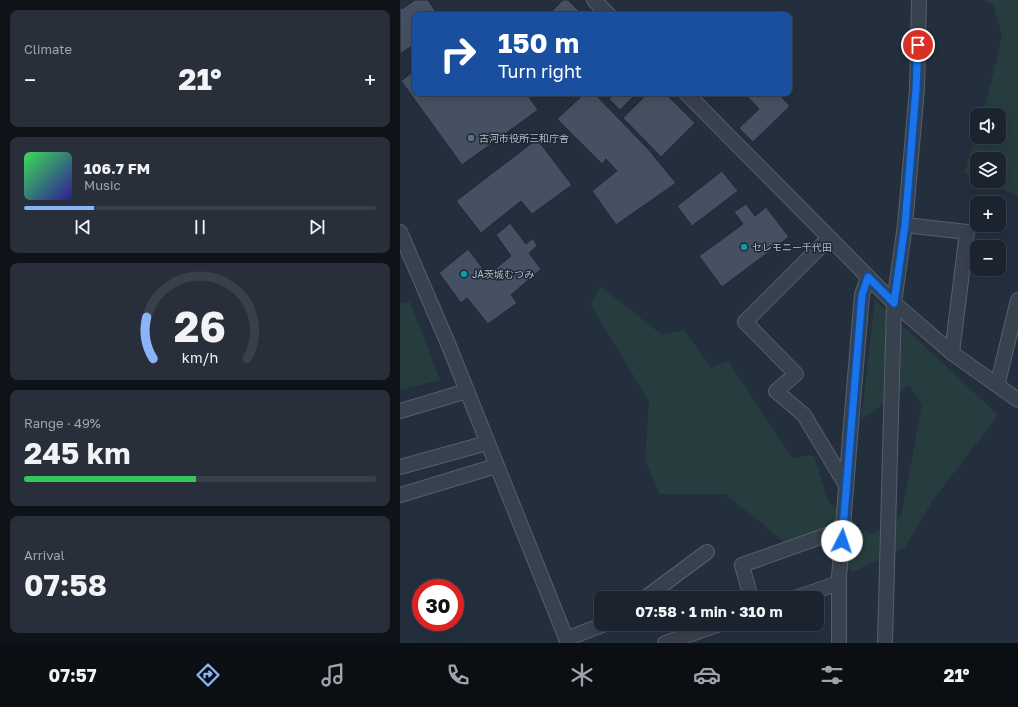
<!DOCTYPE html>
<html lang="en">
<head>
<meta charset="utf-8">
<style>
  :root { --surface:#1b232e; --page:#282f3a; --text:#f1f3f6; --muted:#a0a4aa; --line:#39404a; --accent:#8ab4f8 }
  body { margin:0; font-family:"Golos Text","Noto Sans JP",sans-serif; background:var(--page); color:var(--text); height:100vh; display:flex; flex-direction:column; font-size:15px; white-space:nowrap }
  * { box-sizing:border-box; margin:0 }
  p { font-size:13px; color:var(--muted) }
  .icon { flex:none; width:22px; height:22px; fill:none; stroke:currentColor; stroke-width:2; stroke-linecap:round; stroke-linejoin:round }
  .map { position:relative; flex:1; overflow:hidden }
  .panel { display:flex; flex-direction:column; gap:10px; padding:10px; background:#0f1319; width:400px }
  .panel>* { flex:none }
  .guide { position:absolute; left:12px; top:12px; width:380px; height:84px; border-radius:8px; box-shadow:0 4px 16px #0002,0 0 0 1px var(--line); background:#1a4fa0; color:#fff; overflow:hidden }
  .controls { position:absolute; left:570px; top:108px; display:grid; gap:8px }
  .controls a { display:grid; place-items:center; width:36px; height:36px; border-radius:8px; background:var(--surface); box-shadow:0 4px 16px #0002,0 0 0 1px var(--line); font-size:20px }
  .speed { position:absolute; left:12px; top:579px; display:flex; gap:8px; font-size:20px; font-weight:700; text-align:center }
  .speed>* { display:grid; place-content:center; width:52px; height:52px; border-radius:50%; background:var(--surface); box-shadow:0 4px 16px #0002,0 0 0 1px var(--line); line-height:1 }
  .speed .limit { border:6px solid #d22; background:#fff; color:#111 }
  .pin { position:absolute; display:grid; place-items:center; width:34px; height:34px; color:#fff; margin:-17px; border:2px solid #fff; border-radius:50%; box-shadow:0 1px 4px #0007 }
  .me { position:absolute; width:44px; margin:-22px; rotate:4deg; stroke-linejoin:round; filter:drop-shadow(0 0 3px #0008) }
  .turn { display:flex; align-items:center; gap:14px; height:84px; padding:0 20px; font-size:18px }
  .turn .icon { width:52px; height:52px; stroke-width:2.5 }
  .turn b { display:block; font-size:28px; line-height:34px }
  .big { font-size:30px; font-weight:700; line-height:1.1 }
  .panel .tile { flex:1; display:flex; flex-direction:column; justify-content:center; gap:6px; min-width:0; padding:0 14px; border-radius:8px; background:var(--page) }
  .panel .dial { align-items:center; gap:0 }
  .dial svg { height:104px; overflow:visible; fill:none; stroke:var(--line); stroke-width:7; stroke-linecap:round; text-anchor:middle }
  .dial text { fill:var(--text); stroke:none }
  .song { display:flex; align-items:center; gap:12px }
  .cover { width:48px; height:48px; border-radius:6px; background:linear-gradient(135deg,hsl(130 70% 55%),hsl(250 70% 35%)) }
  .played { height:4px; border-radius:2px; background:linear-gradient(90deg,var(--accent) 20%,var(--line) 20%) }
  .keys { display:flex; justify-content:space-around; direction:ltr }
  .heat { display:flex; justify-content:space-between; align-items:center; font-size:22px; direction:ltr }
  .charge { height:6px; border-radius:3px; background:linear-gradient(90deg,#34c759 49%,var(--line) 0) }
  .trip { position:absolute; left:194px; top:591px; width:230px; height:40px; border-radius:8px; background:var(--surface); box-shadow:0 4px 16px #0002,0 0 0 1px var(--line); font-weight:700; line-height:40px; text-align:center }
  .tab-bar { display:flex; height:64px; justify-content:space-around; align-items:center; background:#0b0e12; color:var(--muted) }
  .tab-bar .icon { width:28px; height:28px }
  .tab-bar .on { color:var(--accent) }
  .tab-bar b { font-size:18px; color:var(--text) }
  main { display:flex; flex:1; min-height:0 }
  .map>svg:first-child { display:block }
</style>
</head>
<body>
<main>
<section class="panel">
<div class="tile"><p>Climate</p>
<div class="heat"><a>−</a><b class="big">21°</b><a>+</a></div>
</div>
<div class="tile">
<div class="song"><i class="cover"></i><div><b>106.7 FM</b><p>Music</p></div></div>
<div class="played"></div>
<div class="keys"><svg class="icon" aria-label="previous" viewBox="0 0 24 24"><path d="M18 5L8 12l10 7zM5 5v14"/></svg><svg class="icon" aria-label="pause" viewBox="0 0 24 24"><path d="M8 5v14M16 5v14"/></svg><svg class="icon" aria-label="next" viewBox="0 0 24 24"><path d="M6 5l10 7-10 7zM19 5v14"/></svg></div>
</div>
<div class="tile dial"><svg viewBox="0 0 100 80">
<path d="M14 69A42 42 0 1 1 86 69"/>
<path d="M14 69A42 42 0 0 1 9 37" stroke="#8ab4f8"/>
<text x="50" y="56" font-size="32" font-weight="700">26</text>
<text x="50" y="72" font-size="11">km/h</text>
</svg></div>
<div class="tile"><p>Range · 49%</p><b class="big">245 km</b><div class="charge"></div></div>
<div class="tile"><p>Arrival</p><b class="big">07:58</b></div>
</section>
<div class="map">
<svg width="618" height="643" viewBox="0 0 618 643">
  <rect width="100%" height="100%" fill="#242f3e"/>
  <g fill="#263c3f">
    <path d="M584,0h34v196l-35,-15h16v-22h-22v20l-13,-6 13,-43v7h22v-22h-17l10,-36 10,-43 -9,-31z"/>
    <path d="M200,286l62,49 22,-5 27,38 17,-7 64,97 22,-3 14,46 42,34 31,-18 21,-113 -13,-19 -48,35 14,-120 123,115 -65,85 -28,47 -52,25 -37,-40 -30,11 -61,-49h-65l-15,-34 4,-59 -58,-96z"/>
    <path d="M10,302l30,78 -40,10v-87z"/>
  </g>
  <g fill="#455162" stroke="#1f2835">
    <path d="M15,0h13l10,15h-23v29l-15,10v-48l2,3z"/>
    <path d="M163,0h5l15,15h-35z"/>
    <path d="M15,70v23h111l12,17 -76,55 -61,-84z"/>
    <path d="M185,93h9l54,56 28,34 -60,42 -24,-34 25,-20 -11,-12 -4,5 -45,-45z"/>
    <path d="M215,93h22l-17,17 -11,-11z"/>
    <path d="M248,93h17l30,30 -34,34 -38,-39z"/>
    <path d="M344,93h34l12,13 -37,36 -14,-14 20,-19z"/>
    <path d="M137,139l35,46 -40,29 -11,-13 -40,32 -25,-32z"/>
    <path d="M322,171l16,20 -46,35 -15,-20z"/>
    <path d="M346,204l9,12 11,-9 23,30 -67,50 -23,-31 44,-32 -9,-12z"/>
    <path d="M110,223l16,21 7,-6 4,8 -8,7 12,16 -30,26 6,8 -29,21 -21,-26 -6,5 -22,-30 29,-24 20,26 23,-19 -15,-21z"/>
  </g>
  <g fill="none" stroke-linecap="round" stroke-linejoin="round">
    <g stroke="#565f6c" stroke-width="16">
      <g id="minor">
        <path d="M194,0l15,15"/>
        <path d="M286,93l208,210 58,50 66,47"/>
        <path d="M505,225l62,7 -15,121"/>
        <path d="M0,232l49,114 119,297"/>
        <path d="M429,238l-84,84 51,52 -20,17 28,24 42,70"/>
        <path d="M595,383l4,-5 19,-78"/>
        <path d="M0,411l67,-20"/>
        <path d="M0,467l87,-24"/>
        <path d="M0,495l96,-29"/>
        <path d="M245,598l62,-46"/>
        <path d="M351,598l-9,-33 101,-36"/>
        <path d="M395,598l44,-15"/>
        <path d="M166,639l39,-15"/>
        <path d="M265,643l55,-19"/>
        <path d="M439,643v-66l12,-152 11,-130 6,-18"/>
        <path d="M485,643l9,-340 11,-78 12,-136 2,-89"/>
      </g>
    </g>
    <use href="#minor" stroke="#38414e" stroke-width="14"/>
  </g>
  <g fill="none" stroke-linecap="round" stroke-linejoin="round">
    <g stroke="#114b97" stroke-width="10">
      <path id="route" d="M442,541l20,-246 6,-18 26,26 11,-78 11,-136 2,-44"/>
    </g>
    <use href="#route" stroke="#1a73e8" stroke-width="7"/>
  </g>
  <circle fill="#5c6f8a" stroke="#1d2633" stroke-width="1.5" cx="71" cy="138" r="4"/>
  <g fill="#0f9aa8" stroke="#1d2633" stroke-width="1.5">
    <circle cx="344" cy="247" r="4"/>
    <circle cx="64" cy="274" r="4"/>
  </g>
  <g text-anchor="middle" stroke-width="3" stroke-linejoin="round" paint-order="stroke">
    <g font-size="10" fill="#b4bcc9" stroke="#1d2633" text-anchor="start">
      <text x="79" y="142">古河市役所三和庁舎</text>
      <text x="352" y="251">セレモニー千代田</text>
      <text x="72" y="278">JA茨城むつみ</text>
    </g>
  </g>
</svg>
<div class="controls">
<a><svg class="icon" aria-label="sound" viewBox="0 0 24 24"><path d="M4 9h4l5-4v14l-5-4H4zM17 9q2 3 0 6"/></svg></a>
<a><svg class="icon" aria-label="layers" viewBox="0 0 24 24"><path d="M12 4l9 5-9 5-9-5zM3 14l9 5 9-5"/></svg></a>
<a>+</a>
<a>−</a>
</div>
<div class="speed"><div class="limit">30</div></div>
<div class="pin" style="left:518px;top:45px;background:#d93025"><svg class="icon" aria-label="arrive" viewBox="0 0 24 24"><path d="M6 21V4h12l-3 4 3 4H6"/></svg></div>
<svg class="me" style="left:442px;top:541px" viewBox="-20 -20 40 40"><circle r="19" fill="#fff"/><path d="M0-13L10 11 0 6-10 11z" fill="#1a73e8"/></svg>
<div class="trip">07:58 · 1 min · 310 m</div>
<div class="guide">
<div class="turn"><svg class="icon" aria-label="right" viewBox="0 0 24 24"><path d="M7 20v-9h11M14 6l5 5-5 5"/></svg><div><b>150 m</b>Turn right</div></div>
</div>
</div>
</main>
<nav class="tab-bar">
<b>07:57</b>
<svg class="icon on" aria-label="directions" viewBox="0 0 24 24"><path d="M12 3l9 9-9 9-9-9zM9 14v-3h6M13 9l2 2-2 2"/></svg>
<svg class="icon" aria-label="music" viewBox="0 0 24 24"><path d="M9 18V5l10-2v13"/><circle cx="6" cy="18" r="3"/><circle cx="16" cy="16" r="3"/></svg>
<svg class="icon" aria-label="phone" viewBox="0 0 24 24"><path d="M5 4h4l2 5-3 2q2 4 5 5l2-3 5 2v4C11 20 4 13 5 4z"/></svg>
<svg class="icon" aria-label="climate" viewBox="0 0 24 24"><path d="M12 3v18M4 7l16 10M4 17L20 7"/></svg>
<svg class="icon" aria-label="car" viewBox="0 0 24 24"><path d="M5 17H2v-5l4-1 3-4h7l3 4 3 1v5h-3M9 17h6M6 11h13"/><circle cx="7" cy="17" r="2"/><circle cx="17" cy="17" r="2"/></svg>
<svg class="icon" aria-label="filters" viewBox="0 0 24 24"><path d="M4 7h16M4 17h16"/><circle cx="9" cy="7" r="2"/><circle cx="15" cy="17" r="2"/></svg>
<b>21°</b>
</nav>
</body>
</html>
